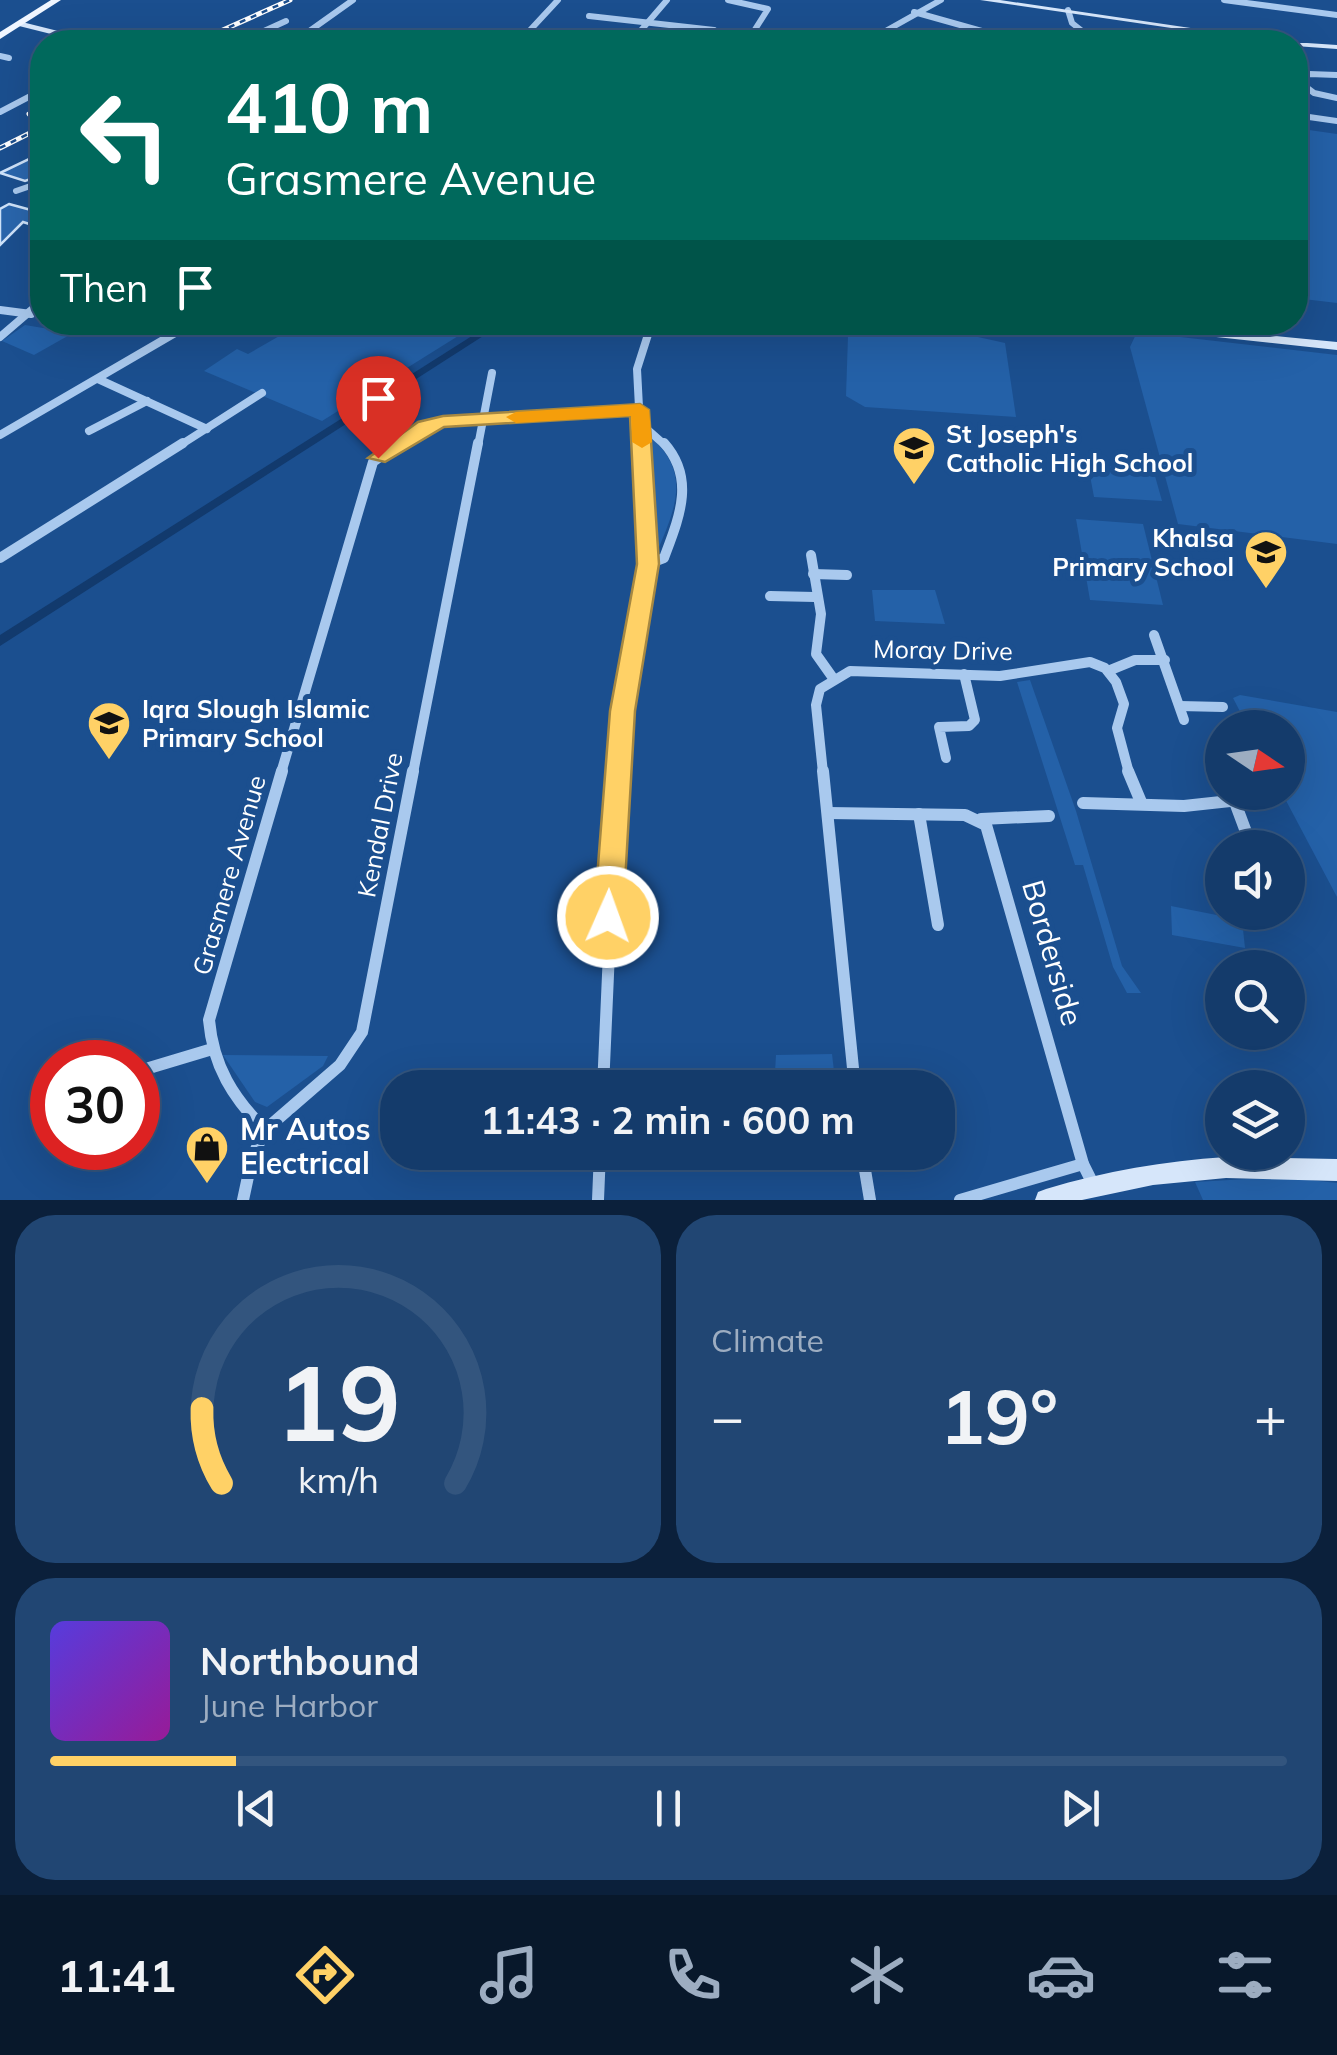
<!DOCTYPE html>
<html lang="en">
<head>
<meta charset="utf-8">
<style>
  :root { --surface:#143b6b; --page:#214673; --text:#f1f3f6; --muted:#9dadc1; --line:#33557e; --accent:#ffd166 }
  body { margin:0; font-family:Mulish,sans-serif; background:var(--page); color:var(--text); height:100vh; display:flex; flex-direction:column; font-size:38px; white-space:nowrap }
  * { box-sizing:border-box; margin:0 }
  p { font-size:32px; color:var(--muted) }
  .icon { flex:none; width:55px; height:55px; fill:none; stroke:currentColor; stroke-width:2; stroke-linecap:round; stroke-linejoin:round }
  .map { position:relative; height:1200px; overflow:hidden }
  .details { display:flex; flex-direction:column; gap:15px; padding:15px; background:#0b203b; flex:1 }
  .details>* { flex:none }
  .banner { position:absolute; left:30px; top:30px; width:1278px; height:305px; border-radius:40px; box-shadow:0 10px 40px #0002,0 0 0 2px var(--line); background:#00695c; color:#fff; overflow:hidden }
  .needle { width:65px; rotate:103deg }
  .fabs { position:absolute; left:1205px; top:710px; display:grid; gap:20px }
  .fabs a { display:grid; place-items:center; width:100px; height:100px; border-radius:50%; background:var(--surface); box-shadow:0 10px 40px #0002,0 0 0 2px var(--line); font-size:50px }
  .speed { position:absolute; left:30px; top:1040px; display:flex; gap:20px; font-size:50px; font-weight:700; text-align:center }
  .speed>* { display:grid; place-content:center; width:130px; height:130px; border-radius:50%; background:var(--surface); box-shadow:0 10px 40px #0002,0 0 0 2px var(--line); line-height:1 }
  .speed .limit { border:15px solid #d22; background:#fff; color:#111 }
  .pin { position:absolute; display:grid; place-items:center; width:85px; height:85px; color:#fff; margin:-102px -42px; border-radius:50% 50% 50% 0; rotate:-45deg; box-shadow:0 0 10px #0007 }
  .pin .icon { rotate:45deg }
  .me { position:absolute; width:110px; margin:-55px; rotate:2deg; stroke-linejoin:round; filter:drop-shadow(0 0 8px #0008) }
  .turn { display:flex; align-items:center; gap:35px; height:210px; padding:0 30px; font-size:45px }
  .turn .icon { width:130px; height:130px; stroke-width:2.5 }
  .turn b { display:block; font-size:70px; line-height:85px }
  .then { display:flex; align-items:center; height:95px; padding:0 30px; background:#0003; gap:20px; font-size:38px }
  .big { font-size:75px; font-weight:700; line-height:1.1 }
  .details .tile { flex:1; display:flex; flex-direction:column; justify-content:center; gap:15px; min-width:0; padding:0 35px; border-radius:40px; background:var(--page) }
  .details .dial { align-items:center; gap:0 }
  .dial svg { height:260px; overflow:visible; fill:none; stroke:var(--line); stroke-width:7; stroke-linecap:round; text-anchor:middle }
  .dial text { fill:var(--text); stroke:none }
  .song { display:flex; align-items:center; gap:30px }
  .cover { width:120px; height:120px; border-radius:15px; background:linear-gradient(135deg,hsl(250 70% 55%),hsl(300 70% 35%)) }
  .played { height:10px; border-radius:5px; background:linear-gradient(90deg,var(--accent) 15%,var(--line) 15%) }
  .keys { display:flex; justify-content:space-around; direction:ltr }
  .heat { display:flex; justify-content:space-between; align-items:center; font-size:55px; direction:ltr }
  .details .tiles { flex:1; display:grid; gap:15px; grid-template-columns:1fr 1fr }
  .tile:last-child { grid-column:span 2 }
  .trip { position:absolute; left:380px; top:1070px; width:575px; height:100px; border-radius:40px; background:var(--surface); box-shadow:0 10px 40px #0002,0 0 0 2px var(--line); font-weight:700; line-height:100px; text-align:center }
  .tabs { display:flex; height:160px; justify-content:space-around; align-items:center; background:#08182b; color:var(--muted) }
  .tabs .icon { width:70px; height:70px }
  .tabs .current { color:var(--accent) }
  .tabs b { font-size:45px; color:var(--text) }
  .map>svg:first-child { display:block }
</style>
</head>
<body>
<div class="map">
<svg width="1337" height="1200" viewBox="0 0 1337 1200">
  <rect width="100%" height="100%" fill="#1b4f8f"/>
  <g fill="#2461a8">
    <path d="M1295,128l42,6v169l-42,-5z"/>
    <path d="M302,323h177l-157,98 -118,-50 33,-22 11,5z"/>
    <path d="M25,325l48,8 -39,22 -32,-14z"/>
    <path d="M893,329l67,4 45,10 11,74 -151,-10 -19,-11 2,-60z"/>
    <path d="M1137,332l200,23v189l-159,-20 -48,-177z"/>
    <path d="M651,437c42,38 23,74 4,120z"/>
    <path d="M1088,465l65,4 9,32 -68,-4z"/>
    <path d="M1076,519l67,5 20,81 -73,-5z"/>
    <path d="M872,590h63l10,34 -70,-3z"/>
    <path d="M1030,680l46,131 46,155 19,27h-14l-14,-26 -30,-102h-8l-58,-183z"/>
    <path d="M1240,695l97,17v185l-55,-104 6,-1v-64l-40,-1 -15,-29z"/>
    <path d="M1171,906l71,14 3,28 -73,-13z"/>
    <path d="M832,1054l2,17 -59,1 1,-17z"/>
    <path d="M223,1055l105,1 -5,10 -56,41 -12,-5z"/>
    <path d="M1282,1177l55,6v17h-134l-8,-18z"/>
  </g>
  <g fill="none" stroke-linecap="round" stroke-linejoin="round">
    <path fill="#123a6d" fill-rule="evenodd" d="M494,322h11l-505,324v-11z"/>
  </g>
  <g fill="#2a66ad" stroke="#cfe3fa" stroke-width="2.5">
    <path d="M31,158l11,3v14l-17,6 -25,-8z"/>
    <path d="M9,204l33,9v15l-19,-6 -23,23v-36z"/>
  </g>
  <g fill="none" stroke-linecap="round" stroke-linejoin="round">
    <g stroke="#a9c9ee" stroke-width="6">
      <path d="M728,0l40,9 -21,33"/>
      <path d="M1224,0l113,15"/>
      <path d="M1068,10l4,13 24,19"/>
      <path d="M914,12l89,25 8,-2"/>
      <path d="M589,16l125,14"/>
      <path d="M489,41l34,1"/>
      <path d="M520,41l38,-41"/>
      <path d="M240,42l46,-21"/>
      <path d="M294,42l59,-42"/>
      <path d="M631,42l36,-42"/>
      <path d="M866,42l75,-42"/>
      <path d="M954,42l20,-12"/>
      <path d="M0,56l9,2"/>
      <path d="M1298,81l16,12 23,5"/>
      <path d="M1298,81l11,-7 28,1"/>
      <path d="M0,112l42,-22"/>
      <path d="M1295,115l42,6"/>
      <path d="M16,191l26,-9"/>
    </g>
    <g stroke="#a9c9ee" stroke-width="8">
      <path d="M0,310l31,4"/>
      <path d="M265,322l13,10"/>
      <path d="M1204,322l3,6"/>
      <path d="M763,329l37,4"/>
      <path d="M0,337l42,-36"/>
      <path d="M98,379l109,50"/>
      <path d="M640,423l26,23"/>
      <path d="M89,431l58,-30"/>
      <path d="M0,435l194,-113"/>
      <path d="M179,446l83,-53"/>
      <path d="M397,446l28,-20 18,-5 197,-11"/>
      <path d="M478,446l14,-73"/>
      <path d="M641,446l-4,-77 15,-47"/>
    </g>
    <g stroke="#a9c9ee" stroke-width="10">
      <path d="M811,555l10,59 -5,40 17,24"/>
      <path d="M0,558l183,-115"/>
      <path d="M648,564l16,-6c15,-40 32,-79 0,-115"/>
      <path d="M813,574l34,1"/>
      <path d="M770,596l45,1"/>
      <path d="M1154,635l30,85"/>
      <path d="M1108,671l27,-11h30"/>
      <path d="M1180,706l43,1"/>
      <path d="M946,758l-7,-31 30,-1 6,-6 -11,-46"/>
      <path d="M281,773l92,-311 27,-19"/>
      <path d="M413,773l65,-330"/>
      <path d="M617,773l31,-209 -7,-121"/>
      <path d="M823,773l-7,-68 4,-16 30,-18 150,5 90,-14 15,6 11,14 8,22 -7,24 12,45"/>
    </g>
    <g stroke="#a9c9ee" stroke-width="12">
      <path d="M823,771l32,317"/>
      <path d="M1128,771l13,31"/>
      <path d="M1233,797l19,51"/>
      <path d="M1083,803l101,3 83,-9"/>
      <path d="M828,813l137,2 21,10 97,339 10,20"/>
      <path d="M919,814l19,111"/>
      <path d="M981,819l68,-3"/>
      <path d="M139,1071l70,-21"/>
      <path d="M603,1088l14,-317"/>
      <path d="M265,1130c-32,-32 -52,-64 -56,-110l73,-249"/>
      <path d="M862,1152l8,48"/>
      <path d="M243,1200l9,-42 13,-28 75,-65 22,-33 51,-261"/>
      <path d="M598,1200l2,-48"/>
      <path d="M960,1200l123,-36"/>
    </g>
    <g fill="#d6e6fa" fill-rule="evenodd">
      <path d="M980,0h20l285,42h-18z"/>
      <path d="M22,22l72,18 1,2h-12l-64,-16 -1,-2z"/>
      <path d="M1292,42l45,3v4l-42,-3v-4z"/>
      <path d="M1122,322c25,0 56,-1 78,10l-6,4 -67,-11z"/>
      <path d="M1211,330l126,12v8l-130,-14 -2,-2z"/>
      <path d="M1226,1157l111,2v22l-111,-3 -73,7 -71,15h-47l3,-8 8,-3c60,-18 118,-28 180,-32z"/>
    </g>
    <path fill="#f0f6ff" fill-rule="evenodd" d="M51,0h10l-61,39v-7z"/>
    <g stroke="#fff" stroke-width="5">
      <g id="rail">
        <path d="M196,42l94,-42"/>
        <path d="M29,114l13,-6"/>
        <path d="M0,148l42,-21"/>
      </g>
    </g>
    <use href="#rail" stroke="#1b4f8f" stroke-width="2.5" stroke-dasharray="6" stroke-linecap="butt"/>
  </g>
  <path fill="#ffd166" stroke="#a68842" stroke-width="2.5" d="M640,404l9,6 10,154 -24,147 -12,206 -4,8 -11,4 -10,-4 -4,-8 16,-206 27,-147 -7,-148 -186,11 -59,35 -17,-4 50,-36 25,-6z"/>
  <path fill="#f59e0b" d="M640,404l9,6 3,32 -10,6 -10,-6 -1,-26 -115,7 -10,-6 10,-5z"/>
  <defs>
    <g id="school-pin" transform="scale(2.25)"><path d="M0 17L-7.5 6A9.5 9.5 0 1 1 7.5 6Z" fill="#ffd166" stroke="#1b4f8f"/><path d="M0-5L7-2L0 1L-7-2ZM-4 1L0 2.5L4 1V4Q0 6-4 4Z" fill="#111"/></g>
    <g id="shop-pin" transform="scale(2.25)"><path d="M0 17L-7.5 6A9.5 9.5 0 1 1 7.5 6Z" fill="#ffd166" stroke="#1b4f8f"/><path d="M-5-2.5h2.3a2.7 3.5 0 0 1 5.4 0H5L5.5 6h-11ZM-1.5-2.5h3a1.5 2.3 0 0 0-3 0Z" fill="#111"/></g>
  </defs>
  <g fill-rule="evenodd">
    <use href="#school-pin" x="914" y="448"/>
    <use href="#school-pin" x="1266" y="552"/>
    <use href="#school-pin" x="109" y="723"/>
    <use href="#shop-pin" x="207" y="1147"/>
  </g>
  <g text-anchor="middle" stroke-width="10" stroke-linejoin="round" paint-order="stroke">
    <g font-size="25" font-weight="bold" fill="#fff" stroke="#1b4f8f" text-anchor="start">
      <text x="946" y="443">St Joseph's<tspan x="946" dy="29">Catholic High School</tspan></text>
      <text x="1234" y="547" text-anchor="end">Khalsa<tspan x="1234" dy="29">Primary School</tspan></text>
      <text x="142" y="718">Iqra Slough Islamic<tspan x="142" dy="29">Primary School</tspan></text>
    </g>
    <g font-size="25" fill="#fff" stroke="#1b4f8f">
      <text transform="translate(943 650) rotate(1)" y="9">Moray Drive</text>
      <text transform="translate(380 825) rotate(-79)" y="9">Kendal Drive</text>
      <text transform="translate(229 875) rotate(-74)" y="9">Grasmere Avenue</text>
    </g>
    <g font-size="30" fill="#fff" stroke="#1b4f8f">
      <text transform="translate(1052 953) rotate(74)" y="10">Borderside</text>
    </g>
    <g font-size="30" font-weight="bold" fill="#fff" stroke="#1b4f8f" text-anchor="start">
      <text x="240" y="1140">Mr Autos<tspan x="240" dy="34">Electrical</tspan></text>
    </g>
  </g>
</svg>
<div class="fabs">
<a><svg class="needle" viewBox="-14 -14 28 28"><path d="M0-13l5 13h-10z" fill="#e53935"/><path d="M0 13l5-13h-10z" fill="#9dadc1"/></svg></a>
<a><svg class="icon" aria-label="sound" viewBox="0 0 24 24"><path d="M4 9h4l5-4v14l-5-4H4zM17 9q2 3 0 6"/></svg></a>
<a><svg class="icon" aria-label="search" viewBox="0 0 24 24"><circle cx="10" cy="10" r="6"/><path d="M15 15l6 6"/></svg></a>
<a><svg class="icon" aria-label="layers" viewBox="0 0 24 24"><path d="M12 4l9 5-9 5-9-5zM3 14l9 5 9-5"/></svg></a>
</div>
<div class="speed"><div class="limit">30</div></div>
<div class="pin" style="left:378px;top:458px;background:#d93025"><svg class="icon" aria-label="arrive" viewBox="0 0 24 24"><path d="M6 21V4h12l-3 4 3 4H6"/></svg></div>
<svg class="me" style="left:608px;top:917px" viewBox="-20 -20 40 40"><circle r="17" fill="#ffd166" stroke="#fff" stroke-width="3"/><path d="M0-11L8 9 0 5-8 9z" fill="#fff"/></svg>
<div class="trip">11:43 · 2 min · 600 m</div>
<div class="banner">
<div class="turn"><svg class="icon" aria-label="left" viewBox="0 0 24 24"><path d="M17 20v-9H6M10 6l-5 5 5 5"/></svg><div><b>410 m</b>Grasmere Avenue</div></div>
<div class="then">Then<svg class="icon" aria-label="arrive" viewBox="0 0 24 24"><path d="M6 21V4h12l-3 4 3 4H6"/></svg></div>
</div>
</div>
<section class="details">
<div class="tiles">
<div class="tile dial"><svg viewBox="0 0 100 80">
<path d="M14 69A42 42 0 1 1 86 69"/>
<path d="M14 69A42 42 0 0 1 8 46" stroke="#ffd166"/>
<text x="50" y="56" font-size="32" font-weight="700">19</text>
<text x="50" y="72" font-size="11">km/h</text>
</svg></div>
<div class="tile"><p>Climate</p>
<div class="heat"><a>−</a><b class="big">19°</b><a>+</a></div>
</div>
<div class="tile">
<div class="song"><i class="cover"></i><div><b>Northbound</b><p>June Harbor</p></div></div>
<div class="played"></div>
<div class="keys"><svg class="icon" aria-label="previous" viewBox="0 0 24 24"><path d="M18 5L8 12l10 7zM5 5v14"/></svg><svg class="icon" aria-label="pause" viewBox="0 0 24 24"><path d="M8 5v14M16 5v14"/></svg><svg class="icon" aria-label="next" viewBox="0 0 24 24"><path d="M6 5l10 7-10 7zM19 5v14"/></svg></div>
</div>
</div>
</section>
<nav class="tabs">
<b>11:41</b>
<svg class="icon current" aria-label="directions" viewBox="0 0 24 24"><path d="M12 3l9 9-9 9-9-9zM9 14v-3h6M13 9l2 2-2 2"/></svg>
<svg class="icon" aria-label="music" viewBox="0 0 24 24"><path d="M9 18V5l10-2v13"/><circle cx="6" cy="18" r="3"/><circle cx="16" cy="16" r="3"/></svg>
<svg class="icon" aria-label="phone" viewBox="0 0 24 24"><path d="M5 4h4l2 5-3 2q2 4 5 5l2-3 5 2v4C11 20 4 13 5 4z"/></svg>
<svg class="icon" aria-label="climate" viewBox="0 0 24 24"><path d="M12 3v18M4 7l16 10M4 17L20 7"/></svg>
<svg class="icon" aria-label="car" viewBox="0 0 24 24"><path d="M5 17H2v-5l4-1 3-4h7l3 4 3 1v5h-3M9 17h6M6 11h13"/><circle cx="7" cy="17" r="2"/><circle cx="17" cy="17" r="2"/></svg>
<svg class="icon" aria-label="filters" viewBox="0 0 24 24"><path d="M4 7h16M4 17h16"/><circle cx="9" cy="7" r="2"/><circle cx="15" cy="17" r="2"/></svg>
</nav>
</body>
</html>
